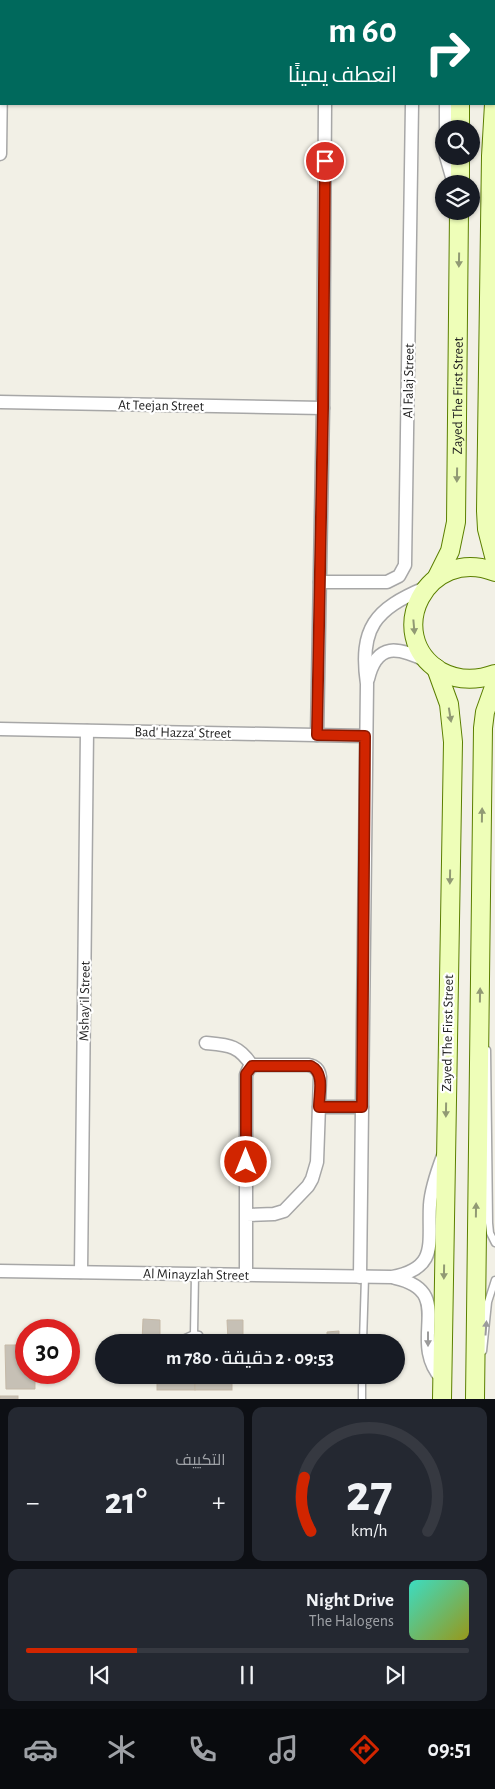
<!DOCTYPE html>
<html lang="ar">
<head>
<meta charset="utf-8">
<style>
  :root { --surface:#171b24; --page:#242831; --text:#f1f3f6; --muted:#9ea1a6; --line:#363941; --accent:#d12500 }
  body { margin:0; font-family:"Alegreya Sans",Cairo,sans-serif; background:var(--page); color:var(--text); direction:rtl; height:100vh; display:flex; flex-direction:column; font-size:19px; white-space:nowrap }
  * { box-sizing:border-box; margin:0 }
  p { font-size:16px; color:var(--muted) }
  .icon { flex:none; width:28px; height:28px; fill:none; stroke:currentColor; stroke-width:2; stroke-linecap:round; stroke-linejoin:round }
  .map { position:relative; height:1399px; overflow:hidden; direction:ltr }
  .side { display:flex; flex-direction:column; gap:8px; padding:8px; background:#0d0f14; flex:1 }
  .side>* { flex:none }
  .guide { position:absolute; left:0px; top:0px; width:495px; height:105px; box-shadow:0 1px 4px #0004; direction:rtl; background:#00695c; color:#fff; overflow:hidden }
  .controls { position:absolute; left:435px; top:120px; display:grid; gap:10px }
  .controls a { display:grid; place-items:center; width:45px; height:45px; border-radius:50%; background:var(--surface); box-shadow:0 1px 4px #0004; font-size:25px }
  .speed { position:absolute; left:15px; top:1319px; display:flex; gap:10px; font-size:25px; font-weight:700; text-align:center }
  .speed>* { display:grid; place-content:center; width:65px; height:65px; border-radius:50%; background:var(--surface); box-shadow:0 1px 4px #0004; line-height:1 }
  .speed .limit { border:8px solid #d22; background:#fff; color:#111 }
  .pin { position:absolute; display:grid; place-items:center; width:42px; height:42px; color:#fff; margin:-21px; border:2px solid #fff; border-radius:50%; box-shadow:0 1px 5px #0007 }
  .me { position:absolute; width:55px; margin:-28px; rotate:0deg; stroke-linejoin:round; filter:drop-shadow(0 0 4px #0008) }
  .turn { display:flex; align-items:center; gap:18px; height:105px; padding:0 15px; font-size:22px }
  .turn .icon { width:65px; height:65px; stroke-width:2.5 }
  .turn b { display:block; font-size:35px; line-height:42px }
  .big { font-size:38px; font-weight:600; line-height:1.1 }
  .side .card { flex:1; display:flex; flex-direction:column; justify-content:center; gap:8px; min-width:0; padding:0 18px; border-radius:10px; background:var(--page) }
  .side .dial { align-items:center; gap:0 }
  .dial svg { height:130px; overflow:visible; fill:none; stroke:var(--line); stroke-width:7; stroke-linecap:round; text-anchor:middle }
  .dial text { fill:var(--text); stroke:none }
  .song { display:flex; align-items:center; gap:15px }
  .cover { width:60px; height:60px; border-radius:8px; background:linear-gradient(135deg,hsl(170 70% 55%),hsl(60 70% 35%)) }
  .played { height:5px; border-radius:2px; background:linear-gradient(90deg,var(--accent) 25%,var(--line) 25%) }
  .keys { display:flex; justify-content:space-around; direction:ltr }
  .heat { display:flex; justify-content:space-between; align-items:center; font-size:28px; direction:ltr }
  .side .tiles { flex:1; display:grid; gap:8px; grid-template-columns:1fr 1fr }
  .card:last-child { grid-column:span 2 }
  .trip { position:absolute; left:95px; top:1334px; width:310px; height:50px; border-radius:25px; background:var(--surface); box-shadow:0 1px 4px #0004; font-weight:600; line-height:50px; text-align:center; direction:rtl }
  .tabs { display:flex; height:80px; justify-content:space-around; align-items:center; background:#090b0e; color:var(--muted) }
  .tabs .icon { width:35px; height:35px }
  .tabs .on { color:var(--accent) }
  .tabs b { font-size:22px; color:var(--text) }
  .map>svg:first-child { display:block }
</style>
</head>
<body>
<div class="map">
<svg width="495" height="1399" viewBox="0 0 495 1399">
  <rect width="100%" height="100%" fill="#f2f0e6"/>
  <g fill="#c6c0b5" stroke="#c5b9a7">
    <path d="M143,1319l17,1v22h-18z"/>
    <path d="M227,1320h16v20h-15z"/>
    <path d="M339,1331v11h-12v-10z"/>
    <path d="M307,1338l12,3 -1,1h-12z"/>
    <path d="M279,1339l12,3h-14z"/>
    <rect x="228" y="1340" width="15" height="2"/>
    <path d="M5,1345h13v3h8v24h9v17h-29z"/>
    <rect x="157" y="1375" width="38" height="15"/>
    <rect x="195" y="1375" width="37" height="15"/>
    <path d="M294,1375h24l-2,4 -11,-3 -1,3 -10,-3z"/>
    <rect x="0" y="1396" width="18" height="3"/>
  </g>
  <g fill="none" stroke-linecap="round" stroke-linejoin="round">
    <g stroke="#a7a7a7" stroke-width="9">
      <g id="service">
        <path d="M487,1050l2,173 1,10 5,10"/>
        <path d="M194,1334l1,-60"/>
        <path d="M184,1342l1,-4 9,-4 5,1 4,7"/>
        <path d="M363,1342l2,-65"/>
        <path d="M483,1351l5,-49 7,-22"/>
        <path d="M362,1399v-24"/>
      </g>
    </g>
    <g stroke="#a7a7a7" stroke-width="15">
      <g id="minor">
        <path d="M98,1v-1"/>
        <path d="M277,1v-1"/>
        <path d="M377,1v-1"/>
        <path d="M449,1v-1"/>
        <path d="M446,104v25"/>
        <path d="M0,154l1,-75"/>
        <path d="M446,156l8,28"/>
        <path d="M0,402l323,6"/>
        <path d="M320,582h67l12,-6 6,-11 7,-461"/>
        <path d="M368,679c9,-37 30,-32 59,-18"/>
        <path d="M0,729l365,7"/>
        <path d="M317,735l6,-327 2,-304"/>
        <path d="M206,1043c22,2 33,2 46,23"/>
        <path d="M319,1107h43"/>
        <path d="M246,1215l28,-1 10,-3 24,-25 4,-7 5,-17 3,-85c-1,-7 -5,-11 -12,-12h-53l-6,3 -3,7v200"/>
        <path d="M0,1271l392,6c47,-9 36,-34 38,-72 1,-16 7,-33 13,-49"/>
        <path d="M81,1272l6,-541"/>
        <path d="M360,1277l7,-593c-8,-56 8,-75 58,-96"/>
        <path d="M395,1278c63,14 11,62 47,101"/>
      </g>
    </g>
    <g stroke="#5b7f00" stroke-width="20">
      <g id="secondary">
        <path d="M462,1v-1"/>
        <path d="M494,104l-3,52 -5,355 1,18 8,31"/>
        <path d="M494,104l1,-85"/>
        <path d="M460,129v-25"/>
        <path d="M460,184v-28"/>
        <path d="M495,572c-68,-27 -113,63 -55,99 18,10 36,10 55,3"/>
        <path id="s1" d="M437,577l13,-26 6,-29 3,-311"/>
        <path d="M436,668l13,36 4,38 -11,657"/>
        <path d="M475,1399l8,-671 2,-16 10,-28"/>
      </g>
    </g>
    <use href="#service" stroke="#fff" stroke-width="6"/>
    <use href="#minor" stroke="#fff" stroke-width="12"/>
    <use href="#secondary" stroke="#eefeb8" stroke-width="18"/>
  </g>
  <defs><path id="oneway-solid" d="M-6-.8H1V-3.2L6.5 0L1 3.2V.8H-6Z" transform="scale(1.25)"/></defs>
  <g fill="#919a74">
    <use href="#oneway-solid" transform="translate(459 260) rotate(91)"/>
    <use href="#oneway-solid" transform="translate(457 475) rotate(91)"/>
    <use href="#oneway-solid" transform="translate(414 627) rotate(85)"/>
    <use href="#oneway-solid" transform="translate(450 715) rotate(81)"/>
    <use href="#oneway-solid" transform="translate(482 815) rotate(-89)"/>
    <use href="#oneway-solid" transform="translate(450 877) rotate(91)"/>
    <use href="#oneway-solid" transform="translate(480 995) rotate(-89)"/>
    <use href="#oneway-solid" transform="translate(446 1110) rotate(91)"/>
    <use href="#oneway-solid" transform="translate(476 1210) rotate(-89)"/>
    <use href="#oneway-solid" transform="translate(444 1272) rotate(91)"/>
  </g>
  <g fill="#9b9b9b">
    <use href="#oneway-solid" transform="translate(486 1328) rotate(-86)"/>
    <use href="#oneway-solid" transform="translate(428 1339) rotate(90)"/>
  </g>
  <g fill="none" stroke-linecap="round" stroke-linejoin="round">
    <g stroke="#881800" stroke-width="12">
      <path id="route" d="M246,1162v-88l6,-8h59c14,7 8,27 8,41h43l3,-371 -48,-1 6,-327 2,-247"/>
    </g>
    <use href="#route" stroke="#d12500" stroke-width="9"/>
  </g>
  <g text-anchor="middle" stroke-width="4.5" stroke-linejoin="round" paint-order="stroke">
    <g font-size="14" fill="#202020" stroke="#fff">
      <text transform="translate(408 381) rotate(-89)" y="5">Al Falaj Street</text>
      <text dy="5" stroke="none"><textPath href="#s1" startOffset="185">Zayed The First Street</textPath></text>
      <text transform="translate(161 405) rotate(1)" y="5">At Teejan Street</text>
      <text transform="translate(183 732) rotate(1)" y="5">Bad' Hazza' Street</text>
      <text transform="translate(84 1001) rotate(-89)" y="5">Mshay'il Street</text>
      <text transform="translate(447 1033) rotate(-89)" y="5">Zayed The First Street</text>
      <text transform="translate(196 1274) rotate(1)" y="5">Al Minayzlah Street</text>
    </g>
  </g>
</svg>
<div class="controls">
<a><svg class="icon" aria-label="search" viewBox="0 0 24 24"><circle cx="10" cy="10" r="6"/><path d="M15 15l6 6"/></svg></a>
<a><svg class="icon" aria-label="layers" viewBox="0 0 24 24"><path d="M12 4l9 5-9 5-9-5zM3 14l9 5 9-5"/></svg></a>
</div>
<div class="speed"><div class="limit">30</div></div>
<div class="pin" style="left:325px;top:161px;background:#d93025"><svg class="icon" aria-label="arrive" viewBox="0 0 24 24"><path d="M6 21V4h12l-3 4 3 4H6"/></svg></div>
<svg class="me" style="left:246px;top:1162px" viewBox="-20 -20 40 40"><circle r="17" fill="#d12500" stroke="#fff" stroke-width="3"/><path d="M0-11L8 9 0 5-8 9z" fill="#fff"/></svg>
<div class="trip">09:53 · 2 دقيقة · 780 m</div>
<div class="guide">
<div class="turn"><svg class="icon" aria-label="right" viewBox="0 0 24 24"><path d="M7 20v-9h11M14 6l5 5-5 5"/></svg><div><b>60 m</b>انعطف يمينًا</div></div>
</div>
</div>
<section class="side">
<div class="tiles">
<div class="card dial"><svg viewBox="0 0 100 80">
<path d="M14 69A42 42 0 1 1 86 69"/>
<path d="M14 69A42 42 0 0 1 10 36" stroke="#d12500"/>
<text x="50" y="56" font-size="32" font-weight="700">27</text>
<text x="50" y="72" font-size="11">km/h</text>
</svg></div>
<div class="card"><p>التكييف</p>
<div class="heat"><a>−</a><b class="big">21°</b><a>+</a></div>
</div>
<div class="card">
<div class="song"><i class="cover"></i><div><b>Night Drive</b><p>The Halogens</p></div></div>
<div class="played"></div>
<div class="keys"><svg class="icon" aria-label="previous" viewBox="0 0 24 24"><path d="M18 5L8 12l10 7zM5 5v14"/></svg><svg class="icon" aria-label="pause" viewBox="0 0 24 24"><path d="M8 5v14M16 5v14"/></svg><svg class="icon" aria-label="next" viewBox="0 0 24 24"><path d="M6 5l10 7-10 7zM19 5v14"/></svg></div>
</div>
</div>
</section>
<nav class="tabs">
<b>09:51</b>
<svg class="icon on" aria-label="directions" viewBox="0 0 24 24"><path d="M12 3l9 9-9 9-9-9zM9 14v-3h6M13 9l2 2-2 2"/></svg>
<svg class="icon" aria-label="music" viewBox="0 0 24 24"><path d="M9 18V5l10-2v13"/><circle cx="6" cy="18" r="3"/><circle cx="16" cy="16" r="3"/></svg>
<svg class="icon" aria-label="phone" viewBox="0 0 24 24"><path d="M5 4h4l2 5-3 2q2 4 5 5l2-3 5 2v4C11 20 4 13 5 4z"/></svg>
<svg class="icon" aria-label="climate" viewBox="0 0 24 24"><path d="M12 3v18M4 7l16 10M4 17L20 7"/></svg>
<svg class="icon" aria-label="car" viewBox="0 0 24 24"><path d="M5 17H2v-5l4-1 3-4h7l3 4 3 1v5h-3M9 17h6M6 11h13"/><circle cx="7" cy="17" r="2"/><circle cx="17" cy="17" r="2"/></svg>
</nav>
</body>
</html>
